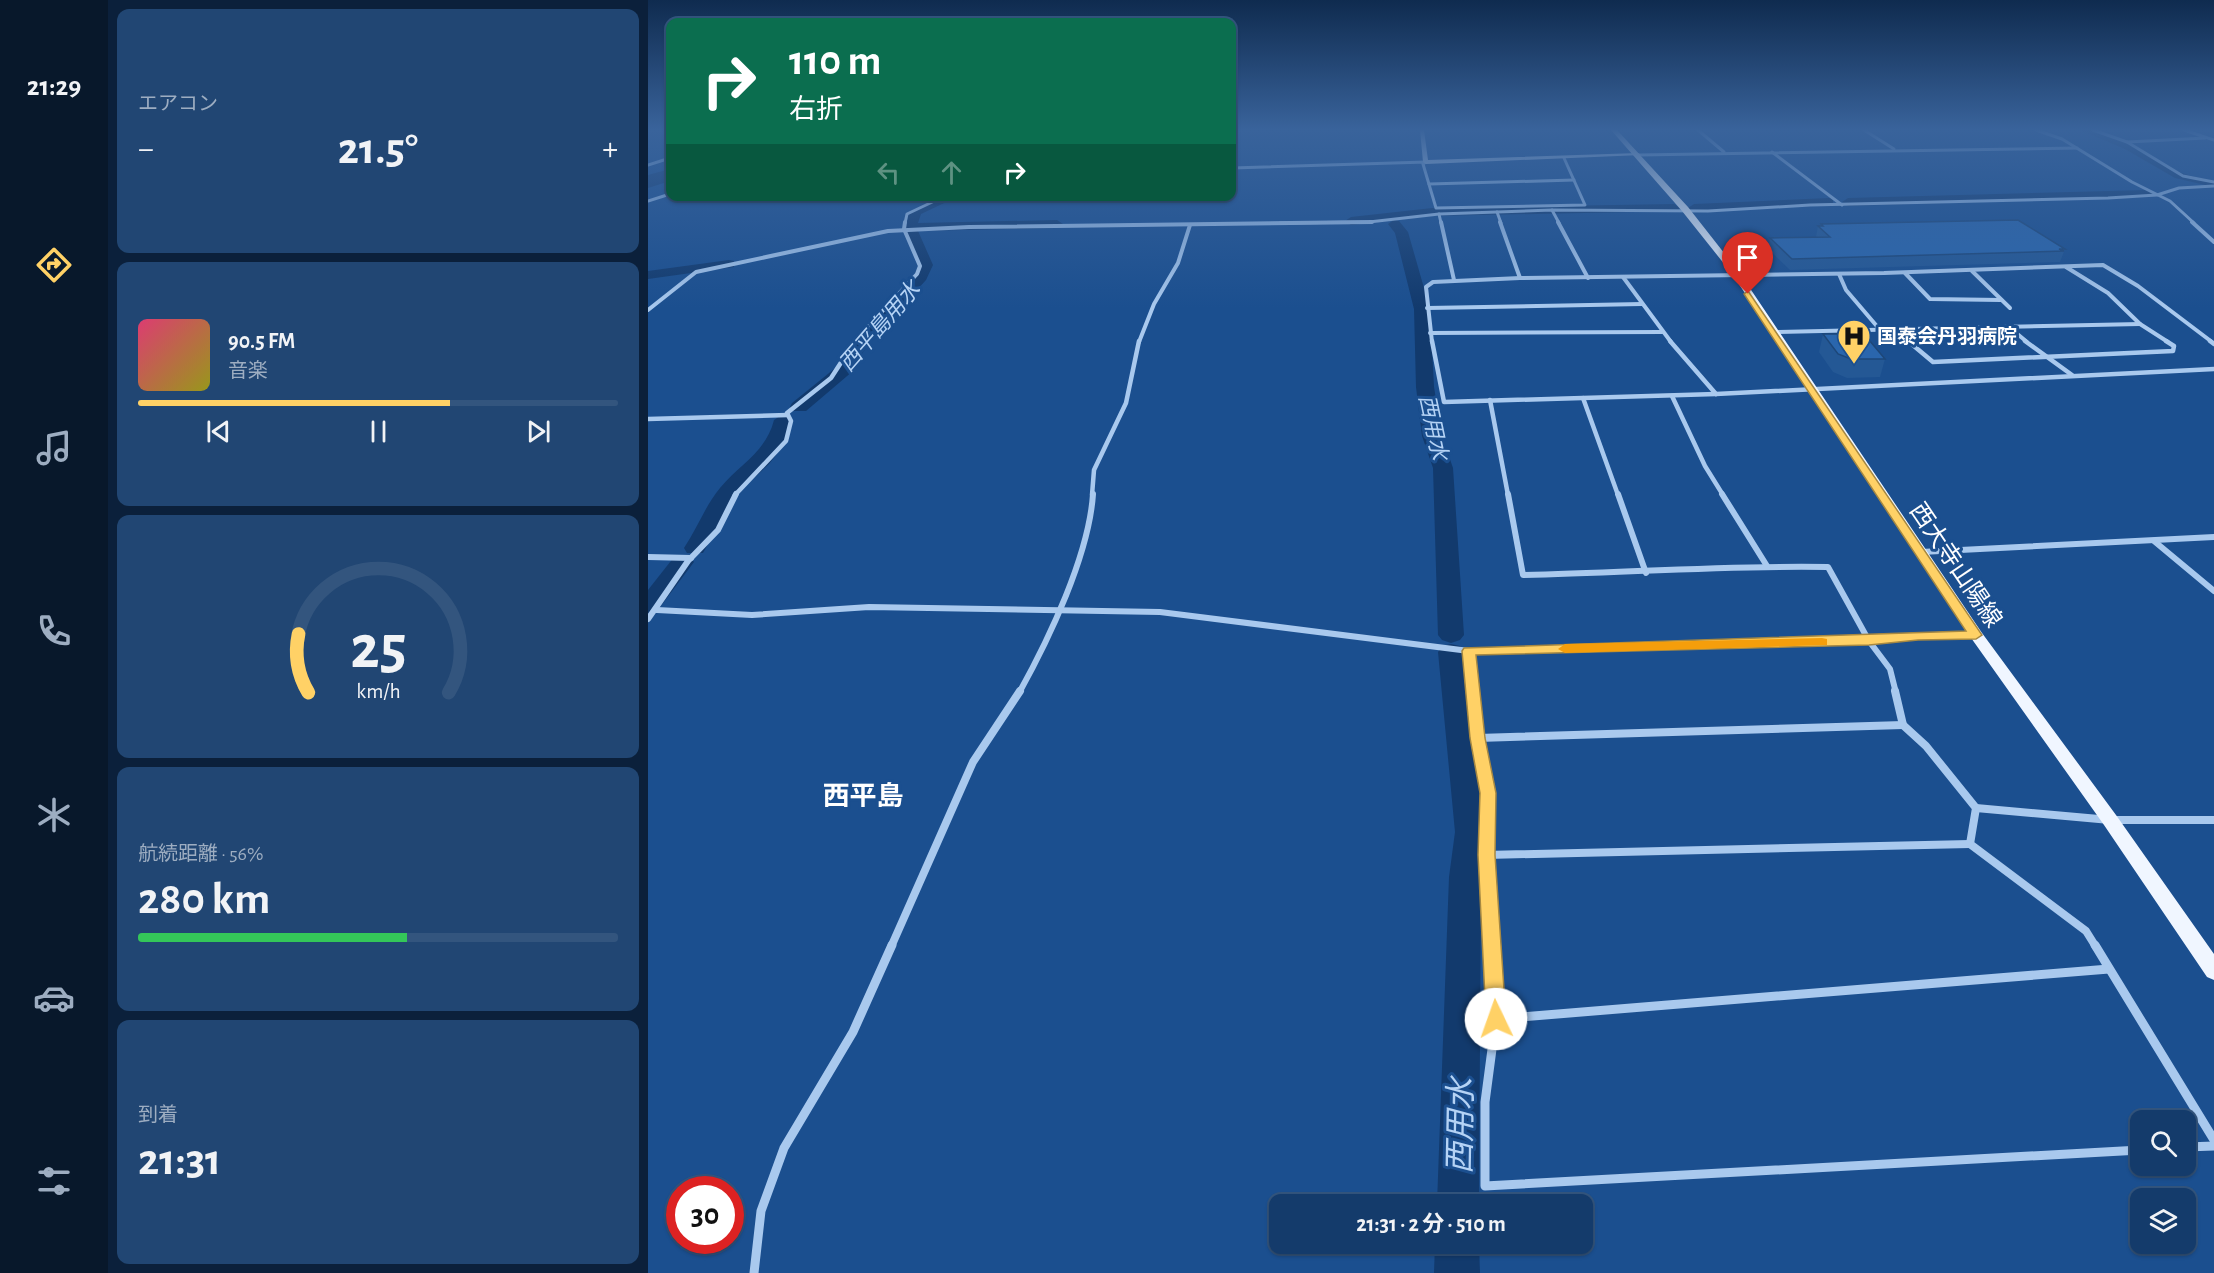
<!DOCTYPE html>
<html lang="ja">
<head>
<meta charset="utf-8">
<style>
  :root { --surface:#143b6b; --page:#214673; --text:#f1f3f6; --muted:#9dadc1; --line:#33557e; --accent:#ffd166 }
  body { margin:0; font-family:"Alegreya Sans","Noto Sans JP",sans-serif; background:var(--page); color:var(--text); height:100vh; display:flex; flex-direction:column; font-size:22px; white-space:nowrap }
  * { box-sizing:border-box; margin:0 }
  p { font-size:20px; color:var(--muted) }
  .icon { flex:none; width:33px; height:33px; fill:none; stroke:currentColor; stroke-width:2; stroke-linecap:round; stroke-linejoin:round }
  .map { position:relative; flex:1; overflow:hidden }
  .panel { display:flex; flex-direction:column; gap:9px; padding:9px; background:#0b203b; width:540px }
  .panel>* { flex:none }
  .banner { position:absolute; left:18px; top:18px; width:570px; height:183px; border-radius:12px; box-shadow:0 2px 4px #0004,0 0 0 2px var(--line); background:#0b6e4f; color:#fff; overflow:hidden }
  .fabs { position:absolute; left:1482px; top:1110px; display:grid; gap:12px }
  .fabs a { display:grid; place-items:center; width:66px; height:66px; border-radius:12px; background:var(--surface); box-shadow:0 2px 4px #0004,0 0 0 2px var(--line); font-size:30px }
  .speed { position:absolute; left:18px; top:1176px; display:flex; gap:12px; font-size:30px; font-weight:700; text-align:center }
  .speed>* { display:grid; place-content:center; width:78px; height:78px; border-radius:50%; background:var(--surface); box-shadow:0 2px 4px #0004,0 0 0 2px var(--line); line-height:1 }
  .speed .limit { border:9px solid #d22; background:#fff; color:#111 }
  .pin { position:absolute; display:grid; place-items:center; width:51px; height:51px; color:#fff; margin:-62px -26px; border-radius:50% 50% 50% 0; rotate:-45deg; box-shadow:0 0 6px #0007 }
  .pin .icon { rotate:45deg }
  .me { position:absolute; width:66px; margin:-33px; rotate:357deg; stroke-linejoin:round; filter:drop-shadow(0 0 4px #0008) }
  .turn { display:flex; align-items:center; gap:21px; height:126px; padding:0 24px; font-size:27px }
  .turn .icon { width:78px; height:78px; stroke-width:2.5 }
  .turn b { display:block; font-size:42px; line-height:51px }
  .lanes { display:flex; align-items:center; height:57px; padding:0 24px; background:#0003; justify-content:center; gap:30px; direction:ltr }
  .lanes .off { opacity:.35 }
  .big { font-size:45px; font-weight:700; line-height:1.1 }
  .panel .card { flex:1; display:flex; flex-direction:column; justify-content:center; gap:9px; min-width:0; padding:0 21px; border-radius:12px; background:var(--page) }
  .panel .dial { align-items:center; gap:0 }
  .dial svg { height:156px; overflow:visible; fill:none; stroke:var(--line); stroke-width:7; stroke-linecap:round; text-anchor:middle }
  .dial text { fill:var(--text); stroke:none }
  .song { display:flex; align-items:center; gap:18px }
  .cover { width:72px; height:72px; border-radius:9px; background:linear-gradient(135deg,hsl(340 70% 55%),hsl(60 70% 35%)) }
  .played { height:6px; border-radius:3px; background:linear-gradient(90deg,var(--accent) 65%,var(--line) 65%) }
  .keys { display:flex; justify-content:space-around; direction:ltr }
  .heat { display:flex; justify-content:space-between; align-items:center; font-size:33px; direction:ltr }
  .charge { height:9px; border-radius:4px; background:linear-gradient(90deg,#34c759 56%,var(--line) 0) }
  .trip { position:absolute; left:621px; top:1194px; width:324px; height:60px; border-radius:12px; background:var(--surface); box-shadow:0 2px 4px #0004,0 0 0 2px var(--line); font-weight:700; line-height:60px; text-align:center }
  main { display:flex; flex:1; min-height:0 }
  .tabs { display:flex; flex-direction:column; width:108px; justify-content:space-around; align-items:center; background:#08182b; color:var(--muted) }
  .tabs .icon { width:42px; height:42px }
  .tabs .selected { color:var(--accent) }
  .tabs b { font-size:27px; color:var(--text) }
  .map>svg:first-child { display:block }
</style>
</head>
<body>
<main>
<nav class="tabs">
<b>21:29</b>
<svg class="icon selected" aria-label="directions" viewBox="0 0 24 24"><path d="M12 3l9 9-9 9-9-9zM9 14v-3h6M13 9l2 2-2 2"/></svg>
<svg class="icon" aria-label="music" viewBox="0 0 24 24"><path d="M9 18V5l10-2v13"/><circle cx="6" cy="18" r="3"/><circle cx="16" cy="16" r="3"/></svg>
<svg class="icon" aria-label="phone" viewBox="0 0 24 24"><path d="M5 4h4l2 5-3 2q2 4 5 5l2-3 5 2v4C11 20 4 13 5 4z"/></svg>
<svg class="icon" aria-label="climate" viewBox="0 0 24 24"><path d="M12 3v18M4 7l16 10M4 17L20 7"/></svg>
<svg class="icon" aria-label="car" viewBox="0 0 24 24"><path d="M5 17H2v-5l4-1 3-4h7l3 4 3 1v5h-3M9 17h6M6 11h13"/><circle cx="7" cy="17" r="2"/><circle cx="17" cy="17" r="2"/></svg>
<svg class="icon" aria-label="filters" viewBox="0 0 24 24"><path d="M4 7h16M4 17h16"/><circle cx="9" cy="7" r="2"/><circle cx="15" cy="17" r="2"/></svg>
</nav>
<section class="panel">
<div class="card"><p>エアコン</p>
<div class="heat"><a>−</a><b class="big">21.5°</b><a>+</a></div>
</div>
<div class="card">
<div class="song"><i class="cover"></i><div><b>90.5 FM</b><p>音楽</p></div></div>
<div class="played"></div>
<div class="keys"><svg class="icon" aria-label="previous" viewBox="0 0 24 24"><path d="M18 5L8 12l10 7zM5 5v14"/></svg><svg class="icon" aria-label="pause" viewBox="0 0 24 24"><path d="M8 5v14M16 5v14"/></svg><svg class="icon" aria-label="next" viewBox="0 0 24 24"><path d="M6 5l10 7-10 7zM19 5v14"/></svg></div>
</div>
<div class="card dial"><svg viewBox="0 0 100 80">
<path d="M14 69A42 42 0 1 1 86 69"/>
<path d="M14 69A42 42 0 0 1 9 39" stroke="#ffd166"/>
<text x="50" y="56" font-size="32" font-weight="700">25</text>
<text x="50" y="72" font-size="11">km/h</text>
</svg></div>
<div class="card"><p>航続距離 · 56%</p><b class="big">280 km</b><div class="charge"></div></div>
<div class="card"><p>到着</p><b class="big">21:31</b></div>
</section>
<div class="map">
<svg width="1566" height="1273" viewBox="0 0 1566 1273">
  <rect width="100%" height="100%" fill="#1b4f8f"/>
  <g fill="none" stroke-linecap="round" stroke-linejoin="round">
    <g fill="#123a6d" fill-rule="evenodd">
      <path d="M1432,130c39,-1 68,29 102,43 10,4 22,5 32,8v6l-39,-9 -50,-29z"/>
      <path d="M1499,190l6,4 -2,3 -303,9 -6,-4 6,-4z"/>
      <path d="M293,196h18l-38,18 -3,9 139,-3 6,4 -6,4 -139,3 15,34 -7,15 -50,55 -16,21 -7,15 -47,40h-14l-2,-4 2,-4 47,-38 25,-36 50,-54 5,-10 -14,-33 4,-20z"/>
      <path d="M1181,198l4,1v6l-139,7 -6,-4 6,-4z"/>
      <path d="M1026,204l6,4 -2,3 -246,5 -81,9 -6,-4 6,-4 81,-9z"/>
      <path d="M746,220l5,1 9,11 22,77 4,78 8,49 11,32 11,167 -4,5 -9,3 -9,-3 -4,-5 -5,-167 -11,-32 -6,-49 -2,-78 -19,-76 -7,-9z"/>
      <path d="M81,260l5,1v6l-86,12v-8z"/>
      <path d="M135,414l9,6 -6,22 -17,22 -34,32 -32,57h-16l-3,-5c13,-19 21,-42 36,-60 20,-24 46,-36 54,-68z"/>
      <path d="M34,555l8,2 4,5 -37,49 -9,2v-23l26,-33z"/>
      <path d="M803,644l9,2 4,6 23,180 -6,45 -2,327h-42l12,-327 6,-45 -17,-180 4,-6z"/>
      <path d="M787,1244h44l1,29h-46z"/>
    </g>
    <path fill="#123a6d" fill-rule="evenodd" d="M22,169v12l-22,7v-13z"/>
    <g stroke="#a9c9ee" stroke-width="3">
      <path d="M1050,130l26,22"/>
      <path d="M1216,130l30,19"/>
      <path d="M1388,130l26,9 70,43 38,19 24,22"/>
      <path d="M1445,130l34,12 56,34 31,6"/>
      <path d="M1536,130l30,10"/>
      <path d="M1479,142l78,-4"/>
      <path d="M1124,152l70,53"/>
      <path d="M990,155l439,-7"/>
      <path d="M0,165l22,-7"/>
      <path d="M584,168l194,-6 -3,2 13,44 149,-3 -21,-47"/>
      <path d="M781,184l145,-4"/>
      <path d="M0,201l22,-7"/>
      <path d="M904,210l7,13"/>
      <path d="M849,212l4,11"/>
      <path d="M791,214l2,9"/>
      <path d="M257,223l2,-9 38,-18"/>
      <path d="M632,223l89,-1 70,-8 113,-4 156,1 102,-6 298,-7 49,-3 22,-7 35,-2"/>
    </g>
    <g stroke="#a9c9ee" stroke-width="4">
      <path d="M793,222l13,58"/>
      <path d="M852,222l20,56"/>
      <path d="M910,222l30,56"/>
      <path d="M1544,222l22,20"/>
      <path d="M1418,267l42,26 32,31 28,18"/>
      <path d="M1324,271l38,37"/>
      <path d="M1257,273l25,26 71,1"/>
      <path d="M1191,274l7,16 35,41"/>
      <path d="M975,277l48,65"/>
      <path d="M779,308l215,-4"/>
      <path d="M0,310l48,-38 192,-41 81,-4 403,-5"/>
      <path d="M1361,327l18,15"/>
      <path d="M1247,330l14,12"/>
      <path d="M1126,332l366,-8"/>
      <path d="M782,333l232,-1"/>
      <path d="M206,342l63,-68 3,-8 -16,-37 1,-7"/>
      <path d="M491,342l15,-38 24,-41 12,-38"/>
      <path d="M784,342l-6,-55 7,-5 87,-4 364,-5 219,-8 35,21 74,56"/>
    </g>
    <g stroke="#a9c9ee" stroke-width="4.5">
      <path d="M784,341l12,61 272,-8 498,-25"/>
      <path d="M1022,341l46,53"/>
      <path d="M1260,341l25,21 240,-11 1,-5 -8,-5"/>
      <path d="M1377,341l47,34"/>
      <path d="M1562,341l4,3"/>
      <path d="M1024,396l33,70 18,29"/>
      <path d="M935,398l35,97"/>
      <path d="M842,400l18,95"/>
      <path d="M0,419l140,-4"/>
      <path d="M87,495l51,-54 5,-20 -4,-8 44,-35 24,-37"/>
      <path d="M444,495l2,-25 32,-67 13,-62"/>
    </g>
    <g stroke="#a9c9ee" stroke-width="6">
      <path d="M860,494l15,81c102,-2 203,-10 305,-8l41,74 21,28 6,24"/>
      <path d="M970,494l28,79"/>
      <path d="M1074,494l45,72"/>
      <path d="M1506,541l60,50"/>
      <path d="M1273,552l293,-15"/>
      <path d="M0,557l43,1"/>
      <path d="M9,610l95,5 117,-8 291,5 309,39 400,-10 49,-5 58,-1"/>
      <path d="M0,619l40,-58 30,-31 18,-36"/>
      <path d="M821,651l4,42"/>
      <path d="M371,693c30,-54 70,-138 74,-199"/>
    </g>
    <g stroke="#a9c9ee" stroke-width="8">
      <path d="M825,691l15,102 -2,62 6,92"/>
      <path d="M1247,691l8,34 23,21 50,62 -6,36 116,87 10,16"/>
      <path d="M830,738l425,-13"/>
      <path d="M1328,808l134,12h104"/>
      <path d="M838,855l484,-11"/>
      <path d="M243,947l82,-185 47,-71"/>
    </g>
    <g stroke="#a9c9ee" stroke-width="9">
      <path d="M844,945l4,74 -11,83v84l655,-36"/>
      <path d="M1447,945l119,195"/>
      <path d="M848,1019l613,-50"/>
      <path d="M1538,1147l28,-1"/>
      <path d="M106,1273l7,-62 23,-63 69,-116 39,-87"/>
    </g>
    <path fill="#d6e6fa" fill-rule="evenodd" d="M772,130h4l4,30 210,-7 3,2 -215,9 -3,-2z"/>
    <path fill="#f0f6ff" fill-rule="evenodd" d="M963,130h6l71,77 51,65 243,361 134,182 98,139v26l-7,-3 -103,-152 -135,-190 -236,-360 -51,-64z"/>
  </g>
  <g fill="#245895">
    <path d="M1173,224l244,25 -5,13 -270,8 -22,-21 2,-11 46,-1 2,-11h2z"/>
    <path d="M1175,334l62,25 -5,18 -33,1 -14,-6 -14,-20z"/>
  </g>
  <g fill="#2a66ad" stroke="#1d4779" stroke-width="1.5">
    <path d="M1370,220l47,29h-6l5,2 -272,8 -22,-21 60,-1 -12,-11h5l-2,-2z"/>
    <path d="M1175,334h41l21,25h-34l-13,-5z"/>
  </g>
  <linearGradient id="sky" x2="0" y2="1"><stop stop-color="#0f2b4f"/><stop offset="0.42" stop-color="#39639b"/><stop offset="1" stop-color="#39639b" stop-opacity="0"/></linearGradient>
  <rect width="1566" height="308" fill="url(#sky)"/>
  <path fill="#ffd166" stroke="#a68842" stroke-width="1.5" d="M1100,291l234,344 -6,4 -58,1 -49,5 -393,10 9,83 11,55 -1,62 11,164 -3,6 -7,3 -7,-3 -3,-6 -8,-164 2,-62 -10,-55 -8,-87 2,-3 502,-17 -222,-337z"/>
  <path fill="#f59e0b" d="M1174,638l5,1v6l-262,8 -7,-4 7,-5z"/>
  <defs>
    <g id="hospital-pin" transform="scale(1.725)"><path d="M0 17L-7.5 6A9.5 9.5 0 1 1 7.5 6Z" fill="#ffd166" stroke="#1b4f8f"/><path d="M-5-5h3v3.5h4V-5h3V5h-3V1.5h-4V5h-3Z" fill="#111"/></g>
  </defs>
  <g fill-rule="evenodd">
    <use href="#hospital-pin" x="1206" y="336"/>
  </g>
  <g text-anchor="middle" stroke-width="6" stroke-linejoin="round" paint-order="stroke">
    <g font-size="20" font-weight="bold" fill="#fff" stroke="#1b4f8f" text-anchor="start">
      <text x="1229" y="343">国泰会丹羽病院</text>
    </g>
    <g font-size="22" font-style="italic" fill="#b5d3f5" stroke="#1b4f8f">
      <text transform="translate(231 326) rotate(-49)" y="8">西平島用水</text>
      <text transform="translate(786 427) rotate(78)" y="8">西用水</text>
    </g>
    <g font-size="24" fill="#fff" stroke="#1b4f8f">
      <text transform="translate(1308 565) rotate(56)" y="8">西大寺山陽線</text>
    </g>
    <g font-size="27" font-weight="bold" fill="#fff" stroke="#1b4f8f">
      <text x="215" y="805">西平島</text>
    </g>
    <g font-size="32" font-style="italic" fill="#b5d3f5" stroke="#1b4f8f">
      <text transform="translate(812 1126) rotate(-89)" y="11">西用水</text>
    </g>
  </g>
</svg>
<div class="fabs">
<a><svg class="icon" aria-label="search" viewBox="0 0 24 24"><circle cx="10" cy="10" r="6"/><path d="M15 15l6 6"/></svg></a>
<a><svg class="icon" aria-label="layers" viewBox="0 0 24 24"><path d="M12 4l9 5-9 5-9-5zM3 14l9 5 9-5"/></svg></a>
</div>
<div class="speed"><div class="limit">30</div></div>
<div class="pin" style="left:1100px;top:294px;background:#d93025"><svg class="icon" aria-label="arrive" viewBox="0 0 24 24"><path d="M6 21V4h12l-3 4 3 4H6"/></svg></div>
<svg class="me" style="left:848px;top:1019px" viewBox="-20 -20 40 40"><circle r="19" fill="#fff"/><path d="M0-13L10 11 0 6-10 11z" fill="#ffd166"/></svg>
<div class="trip">21:31 · 2 分 · 510 m</div>
<div class="banner">
<div class="turn"><svg class="icon" aria-label="right" viewBox="0 0 24 24"><path d="M7 20v-9h11M14 6l5 5-5 5"/></svg><div><b>110 m</b>右折</div></div>
<div class="lanes"><svg class="icon off" aria-label="left" viewBox="0 0 24 24"><path d="M17 20v-9H6M10 6l-5 5 5 5"/></svg><svg class="icon off" aria-label="ahead" viewBox="0 0 24 24"><path d="M12 20V5M6 11l6-6 6 6"/></svg><svg class="icon" aria-label="right" viewBox="0 0 24 24"><path d="M7 20v-9h11M14 6l5 5-5 5"/></svg></div>
</div>
</div>
</main>
</body>
</html>
